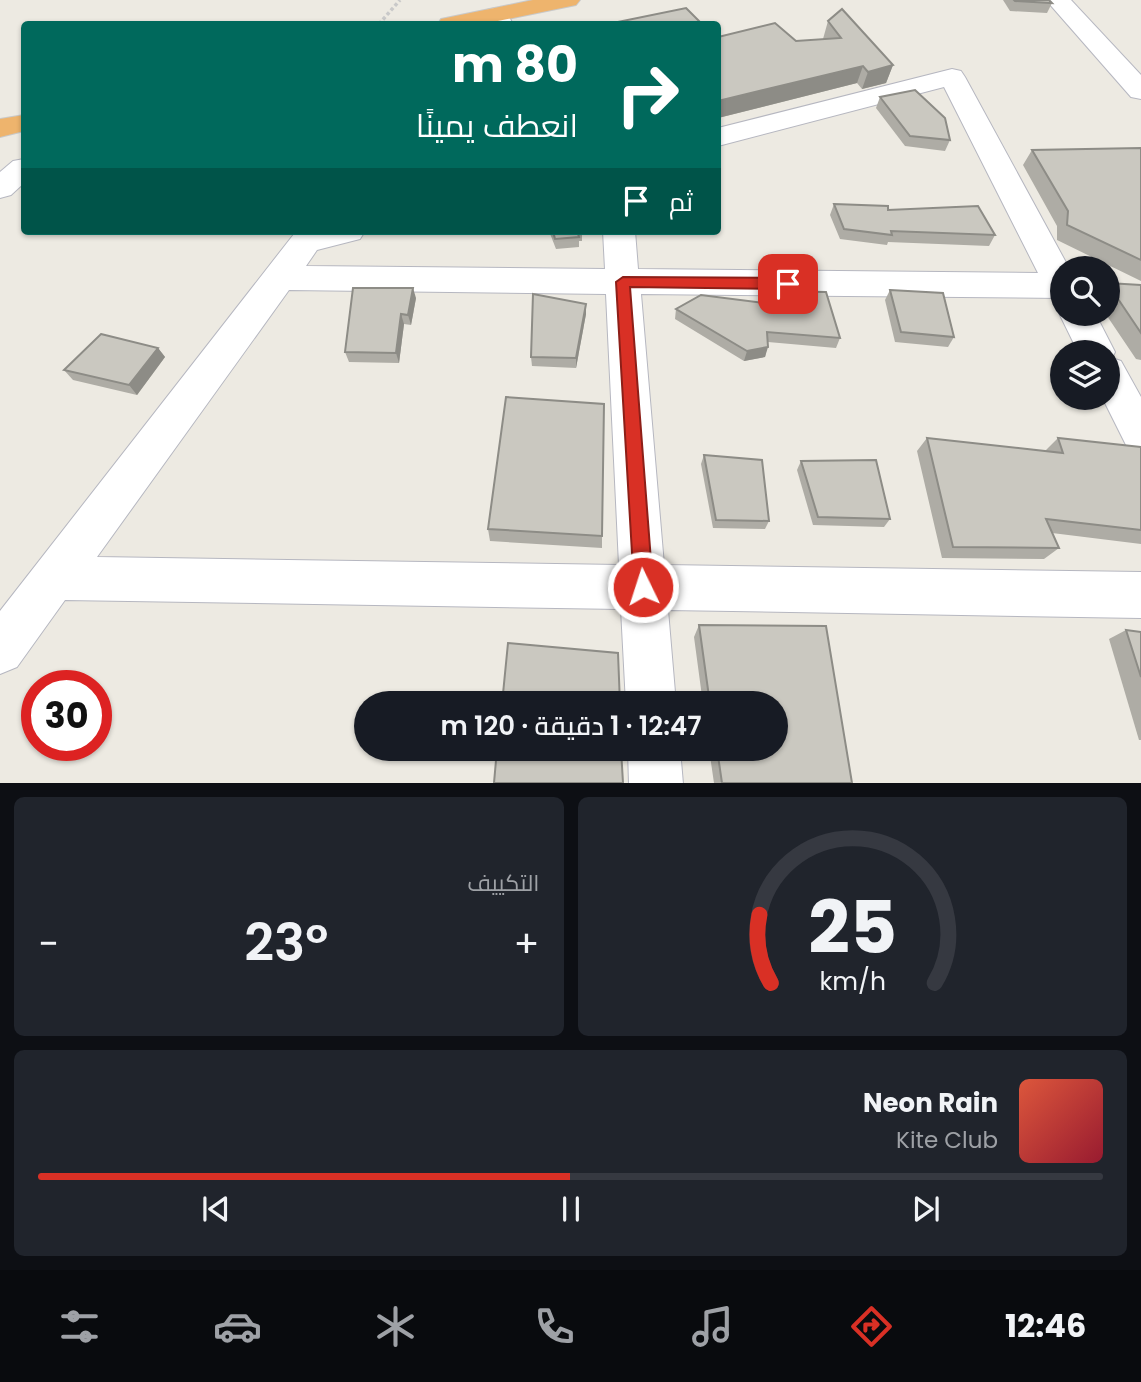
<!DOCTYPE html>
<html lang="ar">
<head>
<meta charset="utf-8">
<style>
  :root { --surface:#171b24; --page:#20242c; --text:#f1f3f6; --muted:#9ea1a6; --line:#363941; --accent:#d93025 }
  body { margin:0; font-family:Poppins,Cairo,sans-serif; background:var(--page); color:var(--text); direction:rtl; height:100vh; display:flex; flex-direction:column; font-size:26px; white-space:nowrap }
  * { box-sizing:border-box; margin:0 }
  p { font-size:23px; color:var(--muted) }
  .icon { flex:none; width:38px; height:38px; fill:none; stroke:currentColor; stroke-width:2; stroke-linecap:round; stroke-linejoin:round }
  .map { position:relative; height:783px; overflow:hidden; direction:ltr }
  .sheet { display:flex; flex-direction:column; gap:14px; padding:14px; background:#0d0f14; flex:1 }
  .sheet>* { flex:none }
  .top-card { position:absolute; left:21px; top:21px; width:700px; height:214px; border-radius:7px; box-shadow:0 2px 5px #0004; direction:rtl; background:#00695c; color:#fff; overflow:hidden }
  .buttons { position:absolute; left:1050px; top:256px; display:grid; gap:14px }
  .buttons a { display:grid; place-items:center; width:70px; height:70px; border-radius:50%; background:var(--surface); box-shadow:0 2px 5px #0004; font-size:35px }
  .speed { position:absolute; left:21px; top:670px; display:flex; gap:14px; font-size:35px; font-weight:700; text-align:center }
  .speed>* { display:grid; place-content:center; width:91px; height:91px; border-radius:50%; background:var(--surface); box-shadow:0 2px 5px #0004; line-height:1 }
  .speed .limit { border:10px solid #d22; background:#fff; color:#111 }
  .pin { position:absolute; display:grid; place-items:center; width:60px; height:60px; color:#fff; margin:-30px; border-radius:14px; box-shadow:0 4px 10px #0006 }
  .me { position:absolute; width:77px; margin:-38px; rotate:356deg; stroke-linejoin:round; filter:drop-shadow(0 0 5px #0008) }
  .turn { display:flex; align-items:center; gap:24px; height:147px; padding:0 28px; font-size:32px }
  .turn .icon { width:91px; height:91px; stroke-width:2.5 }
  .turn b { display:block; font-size:49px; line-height:60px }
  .then { display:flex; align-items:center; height:66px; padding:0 28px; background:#0003; gap:14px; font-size:26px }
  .big { font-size:52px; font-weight:600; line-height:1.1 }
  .sheet .card { flex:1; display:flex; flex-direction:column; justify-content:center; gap:10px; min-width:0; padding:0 24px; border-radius:10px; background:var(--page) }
  .sheet .dial { align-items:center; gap:0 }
  .dial svg { height:182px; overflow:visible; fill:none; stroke:var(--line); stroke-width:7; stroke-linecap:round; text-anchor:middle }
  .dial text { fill:var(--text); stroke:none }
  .song { display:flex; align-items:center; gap:21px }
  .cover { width:84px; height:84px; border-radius:10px; background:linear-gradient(135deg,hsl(10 70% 55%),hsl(350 70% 35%)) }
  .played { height:7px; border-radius:4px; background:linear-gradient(90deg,var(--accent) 50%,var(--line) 50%) }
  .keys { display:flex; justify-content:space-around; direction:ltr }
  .heat { display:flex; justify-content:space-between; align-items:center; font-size:38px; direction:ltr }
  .sheet .tiles { flex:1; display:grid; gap:14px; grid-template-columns:1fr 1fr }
  .card:last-child { grid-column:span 2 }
  .trip { position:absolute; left:354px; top:691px; width:434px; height:70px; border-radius:35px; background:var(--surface); box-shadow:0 2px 5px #0004; font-weight:600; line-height:70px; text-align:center; direction:rtl }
  .menu { display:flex; height:112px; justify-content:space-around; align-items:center; background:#090b0e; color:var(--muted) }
  .menu .icon { width:49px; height:49px }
  .menu .selected { color:var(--accent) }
  .menu b { font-size:32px; color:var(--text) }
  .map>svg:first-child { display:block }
</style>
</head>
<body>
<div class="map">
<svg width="1141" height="784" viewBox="0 0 1141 784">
  <rect width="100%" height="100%" fill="#edeae2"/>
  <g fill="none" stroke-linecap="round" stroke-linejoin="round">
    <g stroke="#b6b7c0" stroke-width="2">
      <g id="minor">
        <path d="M1046,0h25l70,75v24l-10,-2z"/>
        <path d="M496,8l9,2 8,14h-24l-5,-9 3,-5z"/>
        <path d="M952,69l9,2 4,6 104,191h-7v30l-421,-4 23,271 477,7v46l-473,-8 8,94h-50l-5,-95 -556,-9 -48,67 -17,7v-63l294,-377 11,-3h60l-5,8 -43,11 -11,16 299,3 -2,-38h32l3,38 400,4 -94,-186 -226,59v-18zM289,290l317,4 13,271 -522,-8z"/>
        <path d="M24,159v24l-13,12 -11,3v-26l13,-11z"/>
        <path d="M1062,308v5h33l20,39 -3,6 9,3 20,36v55l-14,-5 -25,-50h6v-45h-30l-19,-39z"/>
        <path d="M628,749h52l3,35h-54z"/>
      </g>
    </g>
    <g stroke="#c9c9c9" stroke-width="2">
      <g id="highway">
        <path d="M533,0h47l-4,5 -93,19h-45l3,-5z"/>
        <path d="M24,115v16l-24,6v-18z"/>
      </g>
    </g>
    <path stroke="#c9c9c9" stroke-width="3.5" stroke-dasharray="3.5 2.5" stroke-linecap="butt" d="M379,24l21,-24"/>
    <use href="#minor" fill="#fff" fill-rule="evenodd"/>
    <use href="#highway" fill="#eeb46d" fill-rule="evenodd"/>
  </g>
  <g fill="#aeaca5">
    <path d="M1003,0h46l3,3 -5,10 -37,-2z"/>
    <path d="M828,21l65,44 -7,18 -24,6 -5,-6 -139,35v-81l78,4 27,-2z"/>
    <path d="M880,97l70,43 -5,11 -40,-5 -29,-38z"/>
    <path d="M1141,148v133l-84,-41v-14l-34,-61 9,-15z"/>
    <path d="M834,204l54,6 107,25 -6,11 -101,-4 -1,3 -47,-6 -10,-24z"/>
    <path d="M549,231h33v10h-3v6l-23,2z"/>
    <path d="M1108,283l33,2v75l-5,-1 -31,-46h3z"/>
    <path d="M890,290l64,47 -6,10 -53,-5 -10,-42z"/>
    <path d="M766,291l74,47 -4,10 -68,-6 -3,15 -21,4 -69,-42 1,-10 88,-6 -1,-2z"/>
    <path d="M416,298l-5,27 -7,-1 -5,39 -50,-1 -4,-10z"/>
    <path d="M586,304v10l-10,54 -44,-2 -1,-9z"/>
    <path d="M158,348l7,9 -28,38 -64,-15 -9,-10z"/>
    <path d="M927,438l118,13 13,-13 83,9v97l-89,-11 7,15 -15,11 -102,-1 -25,-107z"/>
    <path d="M704,455l65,66 -4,8 -52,-1 -12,-64z"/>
    <path d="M801,461l89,58 -6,8 -71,-2 -16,-55z"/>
    <path d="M488,529l114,7v12l-112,-7z"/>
    <path d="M699,625l127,1 26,157h-138l-5,-34h66v-45h-72l-9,-67z"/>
    <path d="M1126,630l15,2v108h-2l-30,-101z"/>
  </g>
  <g fill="#8d8c86">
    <path d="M893,65l-7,18 -24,6 6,-17z"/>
    <path d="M863,66l-6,17 -139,35v-17z"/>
    <path d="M413,288l3,10 -5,27 -3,-10z"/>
    <path d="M586,304v10l-10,54v-10z"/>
    <path d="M401,314l3,10 -5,39 -3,-10z"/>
    <path d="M768,347l-3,10 -21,4 3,-10z"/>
    <path d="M158,348l7,9 -28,38 -8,-10z"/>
  </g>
  <g fill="#cac8c0" stroke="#8d8c86" stroke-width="2">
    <path d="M1014,0h35l3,3 -37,-2z"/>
    <path d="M686,8l16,16h-94z"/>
    <path d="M842,9l51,56 -25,7 -5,-6 -145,35v-64l57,-14 21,18 45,-3 -13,-17z"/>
    <path d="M915,90l30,28 5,22 -40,-4 -30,-39z"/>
    <path d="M1141,148v112l-74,-35 1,-14 -36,-61z"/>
    <path d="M834,204l54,2v4l90,-4 17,29 -104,-4 1,4 -48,-6z"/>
    <path d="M553,231h24l2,6 -24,2z"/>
    <path d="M1108,283l33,2v48l-33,-49z"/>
    <path d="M353,288h60l-5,27 -7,-1 -5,39 -51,-1z"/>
    <path d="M890,290l53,3 11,44 -53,-5z"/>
    <path d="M766,291l60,1 14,46 -73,-6 1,15 -21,4 -71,-42 25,-14 70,9z"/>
    <path d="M533,294l53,10 -10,54 -45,-1z"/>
    <path d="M101,334l57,14 -29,37 -65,-15z"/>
    <path d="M506,397l98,7 -2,132 -114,-7z"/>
    <path d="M927,438l136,15 -5,-15 83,9v83l-95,-11 13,29 -106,-1z"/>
    <path d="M704,455l58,5 7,61 -53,-1z"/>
    <path d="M876,460l14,59 -72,-2 -17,-56z"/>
    <path d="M699,625l127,1 26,157h-130l-5,-34h58v-45h-65z"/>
    <path d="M1126,630l15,2v45z"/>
    <path d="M508,643l110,10 2,51h-118z"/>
    <path d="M497,749h124l2,34h-129z"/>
  </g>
  <path fill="#d93025" stroke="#8d1f18" stroke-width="2" d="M623,277l165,1 7,6 -7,5 -158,-2 23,300 -3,6 -7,3 -7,-3 -2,-6 -18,-305z"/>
</svg>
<div class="buttons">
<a><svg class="icon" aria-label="search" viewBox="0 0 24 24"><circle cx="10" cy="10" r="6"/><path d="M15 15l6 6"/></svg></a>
<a><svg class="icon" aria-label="layers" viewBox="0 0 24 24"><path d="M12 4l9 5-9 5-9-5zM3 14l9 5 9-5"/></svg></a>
</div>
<div class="speed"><div class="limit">30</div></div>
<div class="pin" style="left:788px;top:284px;background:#d93025"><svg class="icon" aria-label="arrive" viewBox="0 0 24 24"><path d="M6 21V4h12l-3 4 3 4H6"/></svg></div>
<svg class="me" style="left:643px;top:587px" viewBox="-20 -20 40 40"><circle r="17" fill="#d93025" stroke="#fff" stroke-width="3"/><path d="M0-11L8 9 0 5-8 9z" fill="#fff"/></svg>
<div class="trip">12:47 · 1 دقيقة · 120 m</div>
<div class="top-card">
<div class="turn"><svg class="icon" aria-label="right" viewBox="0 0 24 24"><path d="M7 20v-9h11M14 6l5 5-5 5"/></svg><div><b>80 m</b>انعطف يمينًا</div></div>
<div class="then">ثم<svg class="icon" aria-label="arrive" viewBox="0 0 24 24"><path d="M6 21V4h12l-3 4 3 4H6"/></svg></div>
</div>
</div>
<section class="sheet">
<div class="tiles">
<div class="card dial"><svg viewBox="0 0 100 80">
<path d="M14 69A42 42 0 1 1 86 69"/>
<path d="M14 69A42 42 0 0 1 9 39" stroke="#d93025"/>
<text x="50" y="56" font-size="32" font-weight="700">25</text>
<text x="50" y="72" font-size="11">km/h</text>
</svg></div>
<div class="card"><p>التكييف</p>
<div class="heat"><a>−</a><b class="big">23°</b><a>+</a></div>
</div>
<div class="card">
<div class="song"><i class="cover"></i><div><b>Neon Rain</b><p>Kite Club</p></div></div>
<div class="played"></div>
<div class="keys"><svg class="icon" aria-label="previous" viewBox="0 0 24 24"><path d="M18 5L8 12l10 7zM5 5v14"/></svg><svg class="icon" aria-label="pause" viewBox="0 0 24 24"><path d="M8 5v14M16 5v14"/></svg><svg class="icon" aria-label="next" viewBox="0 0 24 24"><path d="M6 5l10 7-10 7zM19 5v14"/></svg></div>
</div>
</div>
</section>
<nav class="menu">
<b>12:46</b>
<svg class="icon selected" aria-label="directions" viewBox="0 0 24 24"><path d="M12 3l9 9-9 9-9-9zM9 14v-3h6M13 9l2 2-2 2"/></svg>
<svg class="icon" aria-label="music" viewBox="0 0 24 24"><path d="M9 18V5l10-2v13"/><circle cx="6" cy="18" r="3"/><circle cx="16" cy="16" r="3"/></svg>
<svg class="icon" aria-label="phone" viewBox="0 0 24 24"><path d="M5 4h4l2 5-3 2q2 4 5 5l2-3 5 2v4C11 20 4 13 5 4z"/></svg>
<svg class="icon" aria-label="climate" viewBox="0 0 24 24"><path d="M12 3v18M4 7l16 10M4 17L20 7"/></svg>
<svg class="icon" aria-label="car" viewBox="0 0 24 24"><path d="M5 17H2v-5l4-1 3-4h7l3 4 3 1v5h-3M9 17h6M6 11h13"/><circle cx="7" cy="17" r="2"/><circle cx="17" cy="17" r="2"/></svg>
<svg class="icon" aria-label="filters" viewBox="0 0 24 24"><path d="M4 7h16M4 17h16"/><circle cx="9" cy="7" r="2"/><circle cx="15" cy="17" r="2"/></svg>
</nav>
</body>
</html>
